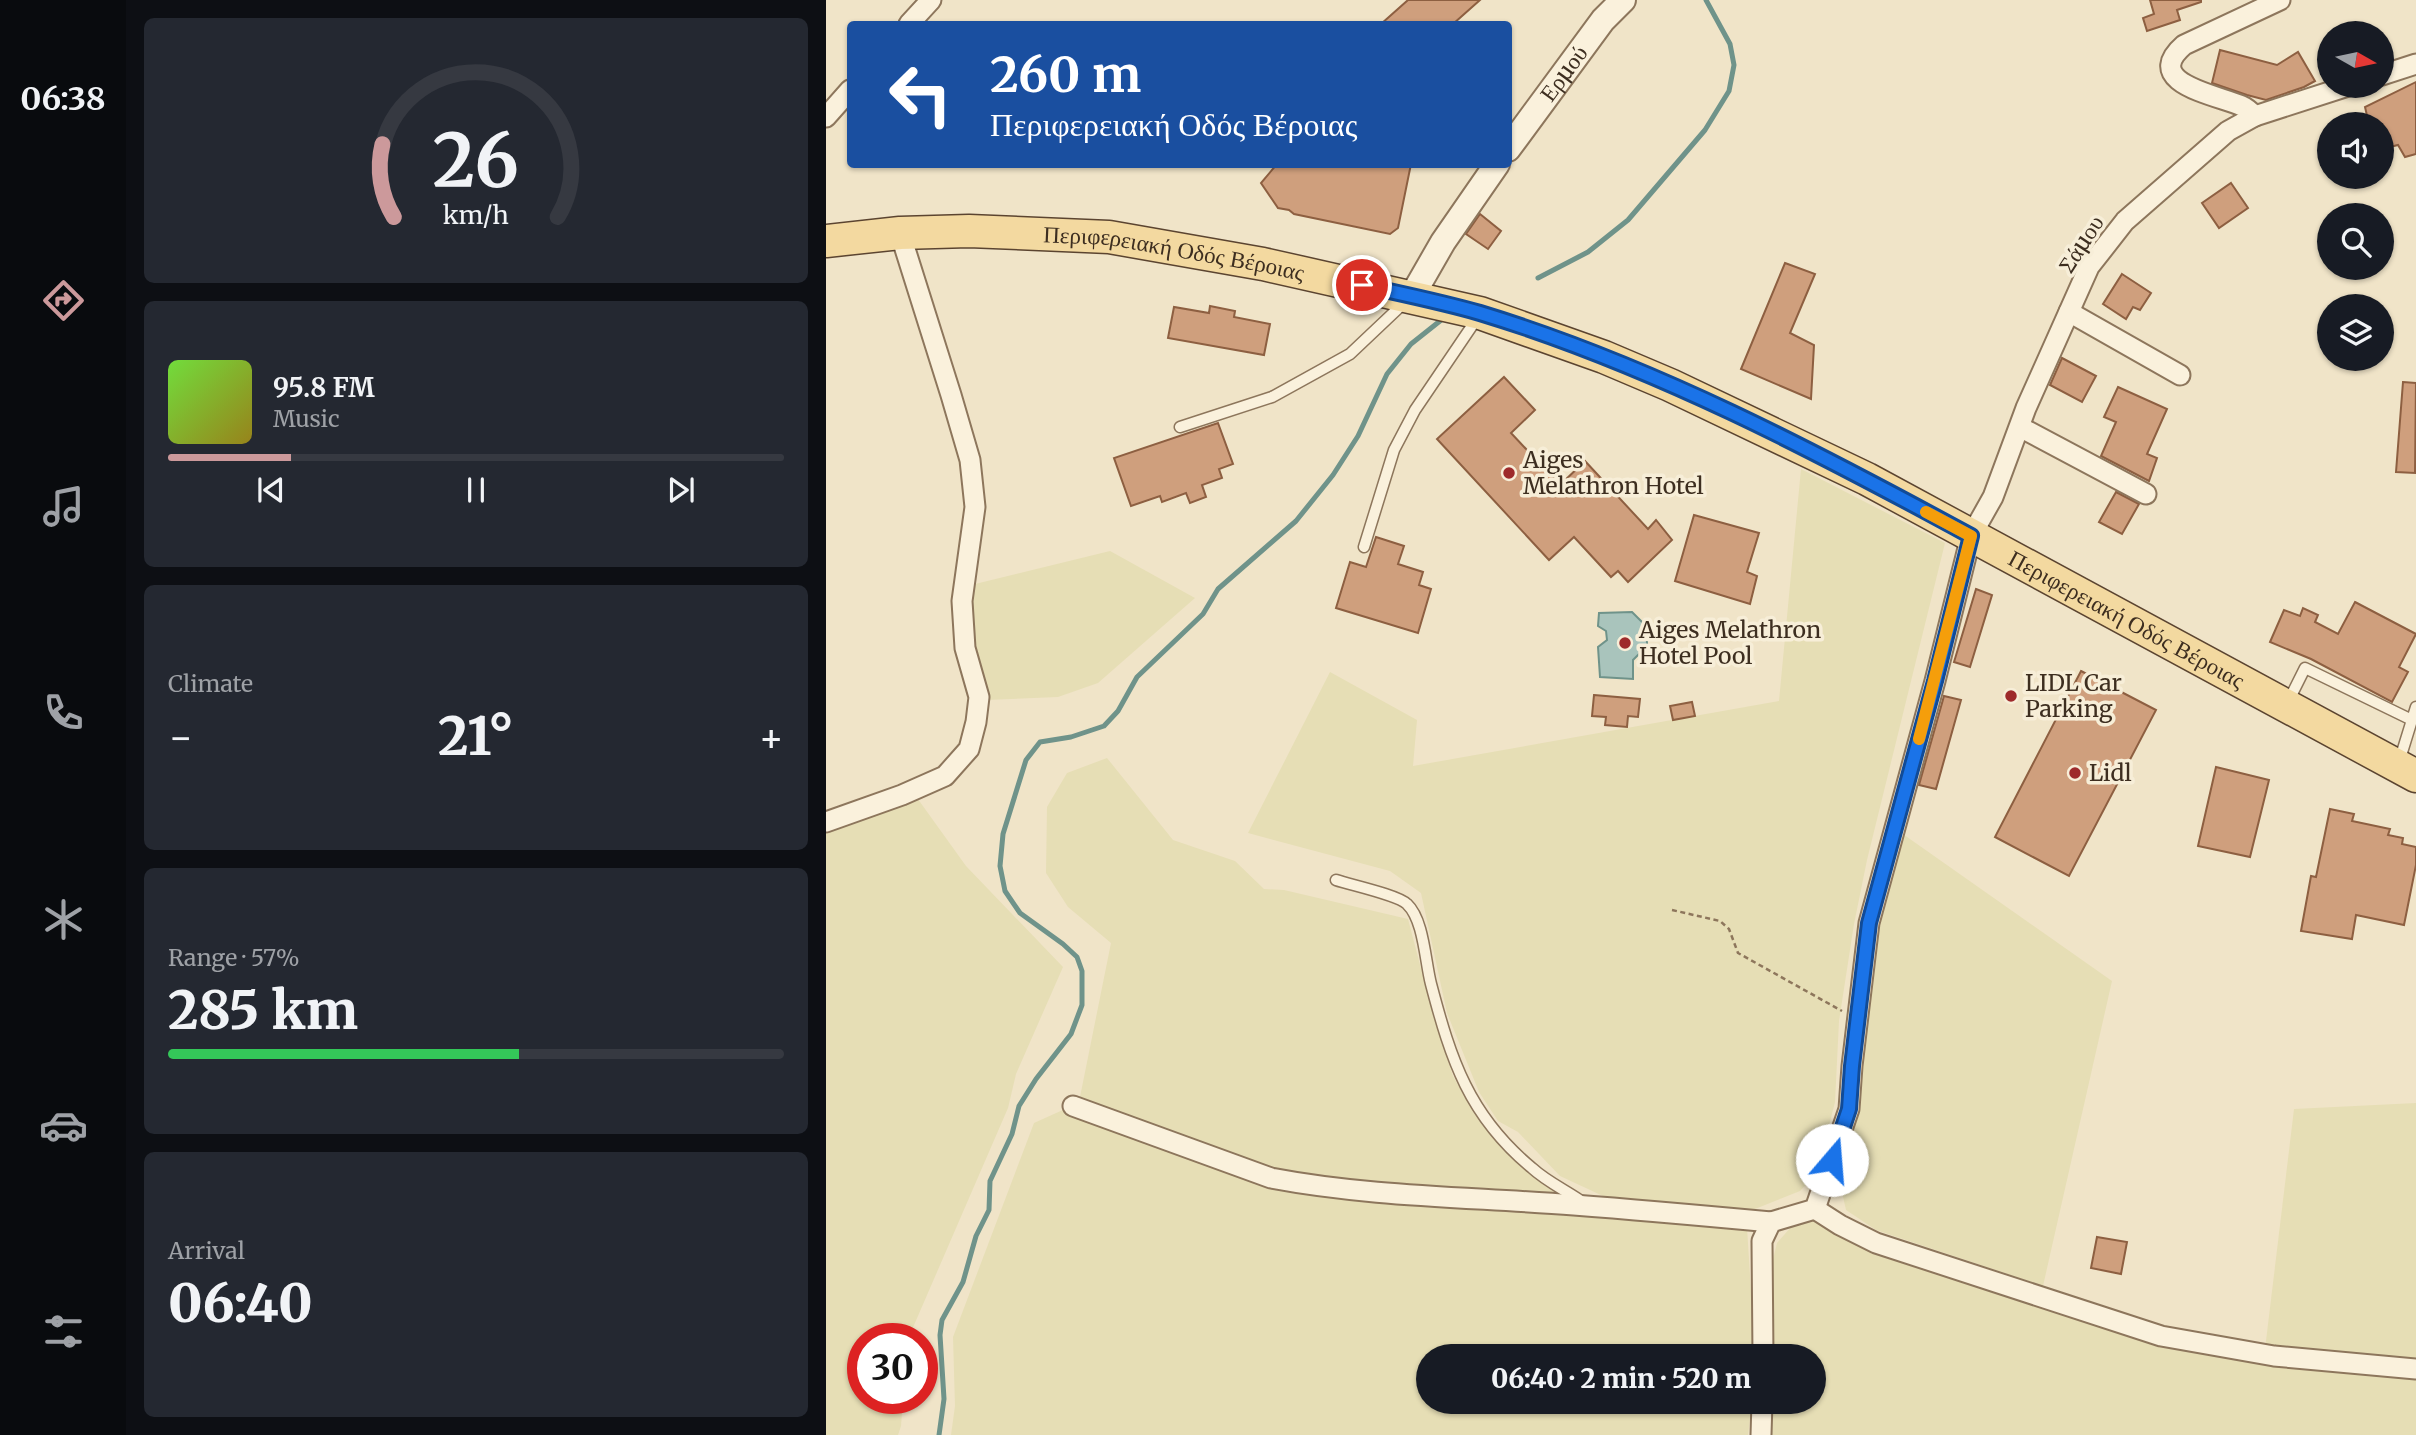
<!DOCTYPE html>
<html lang="en">
<head>
<meta charset="utf-8">
<style>
  :root { --surface:#171b24; --page:#242831; --text:#f1f3f6; --muted:#9ea1a6; --line:#363941; --accent:#cc999b }
  body { margin:0; font-family:Merriweather,serif; background:var(--page); color:var(--text); height:100vh; display:flex; flex-direction:column; font-size:26px; white-space:nowrap }
  * { box-sizing:border-box; margin:0 }
  p { font-size:23px; color:var(--muted) }
  .icon { flex:none; width:38px; height:38px; fill:none; stroke:currentColor; stroke-width:2; stroke-linecap:round; stroke-linejoin:round }
  .map { position:relative; flex:1; overflow:hidden }
  .sheet { display:flex; flex-direction:column; gap:18px; padding:18px; background:#0d0f14; width:700px }
  .sheet>* { flex:none }
  .hud { position:absolute; left:21px; top:21px; width:665px; height:147px; border-radius:7px; box-shadow:0 2px 5px #0004; background:#1a4fa0; color:#fff; overflow:hidden }
  .needle { width:46px; rotate:99deg }
  .controls { position:absolute; left:1491px; top:21px; display:grid; gap:14px }
  .controls a { display:grid; place-items:center; width:77px; height:77px; border-radius:50%; background:var(--surface); box-shadow:0 2px 5px #0004; font-size:35px }
  .speed { position:absolute; left:21px; top:1323px; display:flex; gap:14px; font-size:35px; font-weight:700; text-align:center }
  .speed>* { display:grid; place-content:center; width:91px; height:91px; border-radius:50%; background:var(--surface); box-shadow:0 2px 5px #0004; line-height:1 }
  .speed .limit { border:10px solid #d22; background:#fff; color:#111 }
  .pin { position:absolute; display:grid; place-items:center; width:60px; height:60px; color:#fff; margin:-30px; border:4px solid #fff; border-radius:50%; box-shadow:0 2px 7px #0007 }
  .me { position:absolute; width:77px; margin:-38px; rotate:18deg; stroke-linejoin:round; filter:drop-shadow(0 0 5px #0008) }
  .turn { display:flex; align-items:center; gap:24px; height:147px; padding:0 28px; font-size:32px }
  .turn .icon { width:91px; height:91px; stroke-width:2.5 }
  .turn b { display:block; font-size:49px; line-height:60px }
  .big { font-size:52px; font-weight:800; line-height:1.1 }
  .sheet .tile { flex:1; display:flex; flex-direction:column; justify-content:center; gap:10px; min-width:0; padding:0 24px; border-radius:10px; background:var(--page) }
  .sheet .dial { align-items:center; gap:0 }
  .dial svg { height:182px; overflow:visible; fill:none; stroke:var(--line); stroke-width:7; stroke-linecap:round; text-anchor:middle }
  .dial text { fill:var(--text); stroke:none }
  .song { display:flex; align-items:center; gap:21px }
  .cover { width:84px; height:84px; border-radius:10px; background:linear-gradient(135deg,hsl(100 70% 55%),hsl(50 70% 35%)) }
  .played { height:7px; border-radius:4px; background:linear-gradient(90deg,var(--accent) 20%,var(--line) 20%) }
  .keys { display:flex; justify-content:space-around; direction:ltr }
  .heat { display:flex; justify-content:space-between; align-items:center; font-size:38px; direction:ltr }
  .charge { height:10px; border-radius:5px; background:linear-gradient(90deg,#34c759 57%,var(--line) 0) }
  .trip { position:absolute; left:590px; top:1344px; width:410px; height:70px; border-radius:35px; background:var(--surface); box-shadow:0 2px 5px #0004; font-weight:800; line-height:70px; text-align:center }
  main { display:flex; flex:1; min-height:0 }
  .tab-bar { display:flex; flex-direction:column; width:126px; justify-content:space-around; align-items:center; background:#090b0e; color:var(--muted) }
  .tab-bar .icon { width:49px; height:49px }
  .tab-bar .selected { color:var(--accent) }
  .tab-bar b { font-size:32px; color:var(--text) }
  .map>svg:first-child { display:block }
</style>
</head>
<body>
<main>
<nav class="tab-bar">
<b>06:38</b>
<svg class="icon selected" aria-label="directions" viewBox="0 0 24 24"><path d="M12 3l9 9-9 9-9-9zM9 14v-3h6M13 9l2 2-2 2"/></svg>
<svg class="icon" aria-label="music" viewBox="0 0 24 24"><path d="M9 18V5l10-2v13"/><circle cx="6" cy="18" r="3"/><circle cx="16" cy="16" r="3"/></svg>
<svg class="icon" aria-label="phone" viewBox="0 0 24 24"><path d="M5 4h4l2 5-3 2q2 4 5 5l2-3 5 2v4C11 20 4 13 5 4z"/></svg>
<svg class="icon" aria-label="climate" viewBox="0 0 24 24"><path d="M12 3v18M4 7l16 10M4 17L20 7"/></svg>
<svg class="icon" aria-label="car" viewBox="0 0 24 24"><path d="M5 17H2v-5l4-1 3-4h7l3 4 3 1v5h-3M9 17h6M6 11h13"/><circle cx="7" cy="17" r="2"/><circle cx="17" cy="17" r="2"/></svg>
<svg class="icon" aria-label="filters" viewBox="0 0 24 24"><path d="M4 7h16M4 17h16"/><circle cx="9" cy="7" r="2"/><circle cx="15" cy="17" r="2"/></svg>
</nav>
<section class="sheet">
<div class="tile dial"><svg viewBox="0 0 100 80">
<path d="M14 69A42 42 0 1 1 86 69"/>
<path d="M14 69A42 42 0 0 1 9 37" stroke="#cc999b"/>
<text x="50" y="56" font-size="32" font-weight="700">26</text>
<text x="50" y="72" font-size="11">km/h</text>
</svg></div>
<div class="tile">
<div class="song"><i class="cover"></i><div><b>95.8 FM</b><p>Music</p></div></div>
<div class="played"></div>
<div class="keys"><svg class="icon" aria-label="previous" viewBox="0 0 24 24"><path d="M18 5L8 12l10 7zM5 5v14"/></svg><svg class="icon" aria-label="pause" viewBox="0 0 24 24"><path d="M8 5v14M16 5v14"/></svg><svg class="icon" aria-label="next" viewBox="0 0 24 24"><path d="M6 5l10 7-10 7zM19 5v14"/></svg></div>
</div>
<div class="tile"><p>Climate</p>
<div class="heat"><a>−</a><b class="big">21°</b><a>+</a></div>
</div>
<div class="tile"><p>Range · 57%</p><b class="big">285 km</b><div class="charge"></div></div>
<div class="tile"><p>Arrival</p><b class="big">06:40</b></div>
</section>
<div class="map">
<svg width="1590" height="1435" viewBox="0 0 1590 1435">
  <rect width="100%" height="100%" fill="#f0e4c8"/>
  <g fill="#e6deb5">
    <path d="M975,469l144,74 -78,317 -13,64 -15,97 -4,81 -18,71 -17,18 -45,18 -66,1 -86,-14 -43,-20 -42,-44 -20,-11 -19,-29 -32,-79 -26,-120 -31,-22 -142,-38 82,-161 87,48 -4,46 366,-65z"/>
    <path d="M284,551l85,47 -97,85 -40,14 -72,3 -15,-54v-61z"/>
    <path d="M281,758l66,82 62,21 29,28 20,1 124,29 26,99 19,58 20,36 26,33 64,53 -134,-6 -155,-19 -195,-71 32,-159 -43,-36 -22,-34 1,-66 20,-34z"/>
    <path d="M89,795l51,71 97,101 -47,107 -8,34 -100,231h-45v59h40l-2,28 -3,9h-72v-608z"/>
    <path d="M1074,832l212,149 -69,305 -167,-56 -30,-20 -4,-18 14,-76 20,-190z"/>
    <path d="M1590,1103v260l-151,-14 29,-240z"/>
    <path d="M239,1109l207,77 475,41 8,129h-327v46h324l-4,33h-797l4,-29 -2,-69 81,-214z"/>
    <path d="M983,1220l21,5 175,68 150,51 58,12 203,20v59h-647l4,-33h40v-46h-40l-2,-89 6,-24 15,-17z"/>
  </g>
  <path fill="#a9c4bc" stroke="#6f938a" stroke-width="2" d="M806,612l15,15v19l-14,14v19l-33,-2 -2,-30 9,-7 -1,-9 -8,-5 1,-13z"/>
  <g fill="none" stroke-linecap="round" stroke-linejoin="round">
    <g stroke="#6f938a" stroke-width="5">
      <path d="M712,278l50,-26 40,-32 77,-90 24,-39 5,-26 -4,-21 -24,-44"/>
      <path d="M113,1435l5,-36 -4,-64 2,-15 21,-38 13,-46 13,-26 1,-29 22,-47 7,-28 17,-27 35,-45 11,-29v-34l-5,-14 -14,-13 -43,-31 -15,-22 -5,-25 3,-32 23,-74 14,-18 31,-5 33,-11 14,-15 19,-34 66,-63 15,-25 78,-68 37,-46 25,-39 29,-62 24,-30 34,-27"/>
    </g>
  </g>
  <g fill="#cf9f7d" stroke="#8d5f41" stroke-width="2">
    <path d="M582,0h72l-27,24h-72z"/>
    <path d="M1324,0h51v2l-24,8 3,10 -33,11 -4,-13 11,-4z"/>
    <path d="M1394,50l57,15 21,-13 17,29 -11,6 -38,13 -19,-5 -35,-12z"/>
    <path d="M1590,82v72l-11,3 -7,-12 -16,4v-25h-13l-4,-17z"/>
    <path d="M451,164h134l-13,64 -8,6 -96,-20 -5,-4 -11,-2 -17,-25z"/>
    <path d="M1405,183l17,25 -29,20 -17,-25z"/>
    <path d="M654,214l21,17 -13,18 -22,-15z"/>
    <path d="M959,263l30,11 -25,59 24,12 -3,54 -70,-30z"/>
    <path d="M1296,274l29,19 -11,17 -7,-3 -7,12 -23,-15z"/>
    <path d="M384,306l25,5 -1,6 36,7 -6,31 -96,-17 6,-31 35,6z"/>
    <path d="M1236,358l34,18 -14,26 -32,-17z"/>
    <path d="M678,377l31,33 -24,23 49,52 25,-24 63,68 8,-9 16,20 -44,42 -10,-11 -7,6 -37,-40 -25,23 -112,-121z"/>
    <path d="M1577,382l13,1 -1,90 -19,-1z"/>
    <path d="M1292,387l49,22 -20,45 10,4 -8,23 -48,-25 15,-34 -12,-5z"/>
    <path d="M392,423l15,41 -14,5 3,9 -20,7 4,12 -16,6 -4,-10 -24,9 -2,-6 -29,10 -17,-48z"/>
    <path d="M1290,492l23,12 -17,30 -23,-12z"/>
    <path d="M868,515l65,18 -12,39 10,4 -7,28 -75,-23z"/>
    <path d="M550,537l28,9 -6,18 25,8 -4,13 12,4 -13,44 -82,-25 14,-46 16,5z"/>
    <path d="M1150,589l16,6 -22,72 -16,-5z"/>
    <path d="M1529,602l61,32 -17,33 9,5 -16,30 -81,-43 -41,-17 14,-32 16,6 3,-8 15,7 -3,7 23,12z"/>
    <path d="M1255,671l75,39 -87,166 -74,-39z"/>
    <path d="M768,695l46,4 -2,18 -10,-1 -1,11 -22,-2 1,-8 -14,-1z"/>
    <path d="M1118,696l17,4 -25,89 -17,-4z"/>
    <path d="M866,702l3,14 -22,4 -3,-14z"/>
    <path d="M1390,767l53,13 -19,77 -52,-11z"/>
    <path d="M1504,809l24,5 -2,7 38,8 -2,6 15,3 -1,6 14,3v18l-12,60 -48,-10 -4,24 -51,-8 10,-55 5,1z"/>
    <path d="M1271,1237l30,5 -6,32 -30,-6z"/>
  </g>
  <g fill="none" stroke-linecap="round" stroke-linejoin="round">
    <g stroke="#8d765c" stroke-width="13">
      <g id="service">
        <path d="M354,427l92,-30 78,-43 56,-53"/>
        <path d="M538,547l30,-97 21,-40 63,-93"/>
        <path d="M1462,702l17,-34 107,52 -13,42"/>
        <path d="M1586,720l4,-13"/>
        <path d="M510,880c15,5 62,15 71,24 17,16 18,57 24,80 20,76 38,132 101,184 14,13 33,22 49,33"/>
      </g>
    </g>
    <g stroke="#8d765c" stroke-width="23">
      <g id="minor">
        <path d="M83,24l22,-24"/>
        <path d="M1556,75l34,-11"/>
        <path d="M1429,116c-4,-4 -8,-8 -13,-10 -25,-11 -102,-23 -58,-61l96,-45"/>
        <path d="M0,117l24,-27"/>
        <path d="M1243,312l111,63"/>
        <path d="M1194,427l126,67"/>
        <path d="M0,822l76,-27 43,-19 24,-27 7,-27 3,-25 -14,-49 -3,-47 13,-94 -5,-47 -19,-65 -51,-162"/>
        <path d="M247,1106l198,72c100,19 202,19 303,27 66,5 132,11 197,17"/>
        <path d="M989,1209l25,16 36,18 285,93 113,20 142,13"/>
        <path d="M937,1356l-1,-115 9,-19 44,-13 34,-100 3,-43 17,-143 66,-242 36,-145 22,-39 33,-89 63,-141 36,-46 103,-90 27,-15 93,-30"/>
        <path d="M935,1435l1,-33"/>
      </g>
    </g>
    <g stroke="#8d765c" stroke-width="28">
      <g id="tertiary">
        <path id="s1" d="M682,149l95,-129 20,-20"/>
        <path d="M586,296l31,-54 54,-78"/>
      </g>
    </g>
    <g stroke="#5b4430" stroke-width="35">
      <g id="primary">
        <path id="s2" d="M0,241l74,-8 69,-2 140,6 154,27 217,49 124,44 66,28 197,94 549,297"/>
      </g>
    </g>
    <path stroke="#8d765c" stroke-width="2.5" stroke-dasharray="5 3.5" stroke-linecap="butt" d="M846,910l48,11 9,8 9,24 104,58"/>
    <use href="#service" stroke="#faf1dc" stroke-width="10"/>
    <use href="#minor" stroke="#faf1dc" stroke-width="19"/>
    <use href="#tertiary" stroke="#faf1dc" stroke-width="24"/>
    <use href="#primary" stroke="#f3d9a0" stroke-width="32"/>
  </g>
  <g fill="none" stroke-linecap="round" stroke-linejoin="round">
    <g stroke="#114b97" stroke-width="18">
      <path id="route" d="M536,285c40,9 80,17 118,28 171,52 335,138 491,223l-36,145 -66,242 -17,143 -3,43 -17,51"/>
    </g>
    <use href="#route" stroke="#1a73e8" stroke-width="12"/>
    <path stroke="#f59e0b" stroke-width="12" d="M1093,739l52,-203 -45,-24"/>
  </g>
  <g fill="#9e2a2b" stroke="#f7eed8" stroke-width="2.5">
    <circle cx="683" cy="473" r="7"/>
    <circle cx="799" cy="643" r="7"/>
    <circle cx="1185" cy="696" r="7"/>
    <circle cx="1249" cy="773" r="7"/>
  </g>
  <g text-anchor="middle" stroke-width="7" stroke-linejoin="round" paint-order="stroke">
    <g font-size="23" fill="#3d2e20" stroke="#f7eed8">
      <text dy="8" stroke="none"><textPath href="#s1" startOffset="94">Ερμού</textPath></text>
      <text transform="translate(1255 244) rotate(-57)" y="8">Σάμου</text>
      <text dy="8" stroke="none"><textPath href="#s2" startOffset="350">Περιφερειακή Οδός Βέροιας</textPath></text>
      <text dy="8" stroke="none"><textPath href="#s2" startOffset="1379">Περιφερειακή Οδός Βέροιας</textPath></text>
    </g>
    <g font-size="23" fill="#3d2e20" stroke="#f7eed8" text-anchor="start">
      <text x="697" y="468">Aiges<tspan x="697" dy="26">Melathron Hotel</tspan></text>
      <text x="813" y="638">Aiges Melathron<tspan x="813" dy="26">Hotel Pool</tspan></text>
      <text x="1199" y="691">LIDL Car<tspan x="1199" dy="26">Parking</tspan></text>
      <text x="1263" y="781">Lidl</text>
    </g>
  </g>
</svg>
<div class="controls">
<a><svg class="needle" viewBox="-14 -14 28 28"><path d="M0-13l5 13h-10z" fill="#e53935"/><path d="M0 13l5-13h-10z" fill="#9ea1a6"/></svg></a>
<a><svg class="icon" aria-label="sound" viewBox="0 0 24 24"><path d="M4 9h4l5-4v14l-5-4H4zM17 9q2 3 0 6"/></svg></a>
<a><svg class="icon" aria-label="search" viewBox="0 0 24 24"><circle cx="10" cy="10" r="6"/><path d="M15 15l6 6"/></svg></a>
<a><svg class="icon" aria-label="layers" viewBox="0 0 24 24"><path d="M12 4l9 5-9 5-9-5zM3 14l9 5 9-5"/></svg></a>
</div>
<div class="speed"><div class="limit">30</div></div>
<div class="pin" style="left:536px;top:285px;background:#d93025"><svg class="icon" aria-label="arrive" viewBox="0 0 24 24"><path d="M6 21V4h12l-3 4 3 4H6"/></svg></div>
<svg class="me" style="left:1006px;top:1160px" viewBox="-20 -20 40 40"><circle r="19" fill="#fff"/><path d="M0-13L10 11 0 6-10 11z" fill="#1a73e8"/></svg>
<div class="trip">06:40 · 2 min · 520 m</div>
<div class="hud">
<div class="turn"><svg class="icon" aria-label="left" viewBox="0 0 24 24"><path d="M17 20v-9H6M10 6l-5 5 5 5"/></svg><div><b>260 m</b>Περιφερειακή Οδός Βέροιας</div></div>
</div>
</div>
</main>
</body>
</html>
